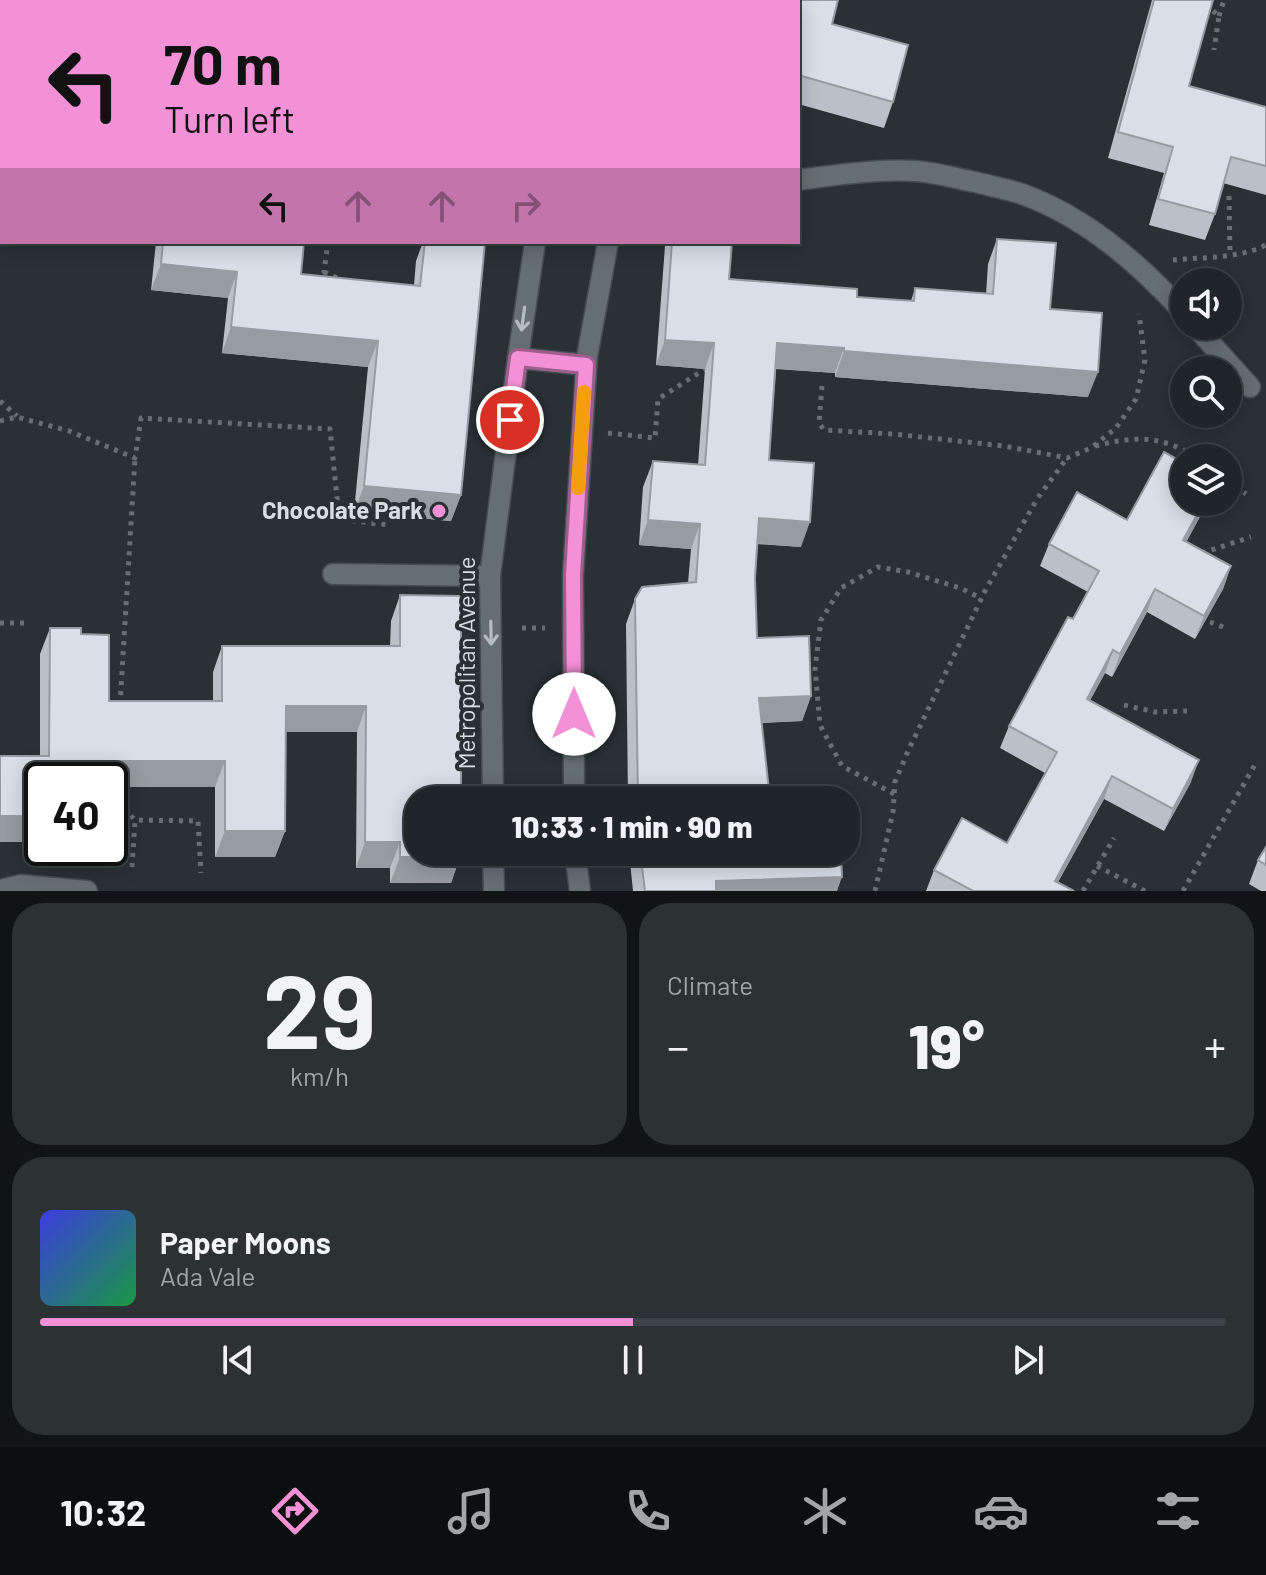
<!DOCTYPE html>
<html lang="en">
<head>
<meta charset="utf-8">
<style>
  :root { --surface:#1f2528; --page:#2c3134; --text:#f1f3f6; --muted:#a1a5a8; --line:#3c4245; --accent:#f391d6 }
  body { margin:0; font-family:Barlow,sans-serif; background:var(--page); color:var(--text); height:100vh; display:flex; flex-direction:column; font-size:30px; white-space:nowrap }
  * { box-sizing:border-box; margin:0 }
  p { font-size:26px; color:var(--muted) }
  .icon { flex:none; width:44px; height:44px; fill:none; stroke:currentColor; stroke-width:2; stroke-linecap:round; stroke-linejoin:round }
  .map { position:relative; height:891px; overflow:hidden }
  .panel { display:flex; flex-direction:column; gap:12px; padding:12px; background:#111416; flex:1 }
  .panel>* { flex:none }
  .top-card { position:absolute; left:0px; top:0px; width:800px; height:244px; box-shadow:0 4px 20px #0003,0 0 0 2px var(--line); background:#f391d6; color:#111; overflow:hidden }
  .buttons { position:absolute; left:1170px; top:268px; display:grid; gap:16px }
  .buttons a { display:grid; place-items:center; width:72px; height:72px; border-radius:50%; background:var(--surface); box-shadow:0 4px 20px #0003,0 0 0 2px var(--line); font-size:40px }
  .speed { position:absolute; left:24px; top:762px; display:flex; gap:16px; font-size:40px; font-weight:700; text-align:center }
  .speed>* { display:grid; place-content:center; width:104px; height:104px; border-radius:50%; background:var(--surface); box-shadow:0 4px 20px #0003,0 0 0 2px var(--line); line-height:1 }
  .speed .limit { border:4px solid #111; border-radius:12px; background:#fff; color:#111 }
  .pin { position:absolute; display:grid; place-items:center; width:68px; height:68px; color:#fff; margin:-34px; border:4px solid #fff; border-radius:50%; box-shadow:0 2px 8px #0007 }
  .me { position:absolute; width:88px; margin:-44px; rotate:0deg; stroke-linejoin:round; filter:drop-shadow(0 0 6px #0008) }
  .turn { display:flex; align-items:center; gap:28px; height:168px; padding:0 32px; font-size:36px }
  .turn .icon { width:104px; height:104px; stroke-width:2.5 }
  .turn b { display:block; font-size:56px; line-height:68px }
  .lanes { display:flex; align-items:center; height:76px; padding:0 32px; background:#0003; justify-content:center; gap:40px; direction:ltr }
  .lanes .off { opacity:.35 }
  .big { font-size:60px; font-weight:800; line-height:1.1 }
  .panel .tile { flex:1; display:flex; flex-direction:column; justify-content:center; gap:12px; min-width:0; padding:0 28px; border-radius:32px; background:var(--page) }
  .panel .dial { align-items:center; gap:0 }
  .dial b { font-size:104px; line-height:1 }
  .song { display:flex; align-items:center; gap:24px }
  .cover { width:96px; height:96px; border-radius:12px; background:linear-gradient(135deg,hsl(240 70% 55%),hsl(140 70% 35%)) }
  .played { height:8px; border-radius:4px; background:linear-gradient(90deg,var(--accent) 50%,var(--line) 50%) }
  .keys { display:flex; justify-content:space-around; direction:ltr }
  .heat { display:flex; justify-content:space-between; align-items:center; font-size:44px; direction:ltr }
  .panel .tiles { flex:1; display:grid; gap:12px; grid-template-columns:1fr 1fr }
  .tile:last-child { grid-column:span 2 }
  .trip { position:absolute; left:404px; top:786px; width:456px; height:80px; border-radius:32px; background:var(--surface); box-shadow:0 4px 20px #0003,0 0 0 2px var(--line); font-weight:800; line-height:80px; text-align:center }
  .tabs { display:flex; height:128px; justify-content:space-around; align-items:center; background:#0c0f10; color:var(--muted) }
  .tabs .icon { width:56px; height:56px }
  .tabs .current { color:var(--accent) }
  .tabs b { font-size:36px; color:var(--text) }
  .map>svg:first-child { display:block }
</style>
</head>
<body>
<div class="map">
<svg width="1266" height="891" viewBox="0 0 1266 891">
  <rect width="100%" height="100%" fill="#293135"/>
  <g fill="none" stroke-linecap="round" stroke-linejoin="round">
    <g stroke="#454c50" stroke-width="23">
      <g id="minor">
        <path d="M798,180c38,-5 77,-11 116,-9 20,1 41,7 61,11 15,4 32,7 47,12 64,23 118,70 162,119"/>
        <path d="M1195,326l55,61"/>
        <path d="M333,574l157,2"/>
        <path d="M0,890l21,-5 66,6"/>
      </g>
    </g>
    <g stroke="#454c50" stroke-width="23">
      <g id="tertiary">
        <path d="M576,2v-2"/>
        <path d="M660,2v-2"/>
        <path d="M518,358l68,7"/>
        <path d="M493,800l-3,-224 28,-218 17,-116"/>
        <path d="M574,800l-1,-225 14,-218 21,-115"/>
        <path d="M493,852l1,39"/>
        <path d="M575,852l5,39"/>
      </g>
    </g>
    <g stroke="#686f72" stroke-width="5" stroke-dasharray="4 6" stroke-linecap="butt">
      <path d="M140,0l1,2"/>
      <path d="M1213,11l6,5 -5,34"/>
      <path d="M1219,16l5,-16"/>
      <path d="M1229,196l1,59"/>
      <path d="M1173,260c30,-3 65,-1 93,-15"/>
      <path d="M324,272l18,8"/>
      <path d="M315,280l9,-8 4,-30"/>
      <path d="M822,386l-3,37 5,7 69,4 111,12 63,12 24,-10 25,-20 20,-29 9,-39 -6,-46"/>
      <path d="M0,401l17,15"/>
      <path d="M0,421l17,-4 52,14 66,27 6,-40 189,11 8,79 16,13 35,4"/>
      <path d="M608,433l47,5 3,-39 47,-30"/>
      <path d="M1095,446c44,-11 65,-10 104,12"/>
      <path d="M1228,480l18,14"/>
      <path d="M1202,553l49,-16"/>
      <path d="M1210,622l13,5"/>
      <path d="M0,623h25"/>
      <path d="M522,628h23"/>
      <path d="M120,705l15,-247"/>
      <path d="M1124,705l31,7 32,-1"/>
      <path d="M110,794l25,26 63,1 3,52"/>
      <path d="M894,794l-52,-28 -22,-41 -5,-56 6,-49 20,-32 37,-21 30,5 52,16 21,10"/>
      <path d="M1097,866l48,25"/>
      <path d="M132,867l3,-47"/>
      <path d="M875,891l18,-79 2,-30 13,-31 77,-160 52,-92 30,-41"/>
      <path d="M1083,891l31,-53"/>
      <path d="M1183,891l74,-130"/>
    </g>
    <use href="#minor" stroke="#656e73" stroke-width="20"/>
    <use href="#tertiary" stroke="#656e73" stroke-width="20"/>
  </g>
  <g fill="#bac0c8">
    <path d="M395,0h137v2h-127z"/>
    <path d="M774,0h64l-6,24 61,78 -9,26 -86,-24v-102h-25z"/>
    <path d="M1152,0h61l-24,86 77,21v88l-43,-12 -8,31 -10,26 -56,-15 15,-52 -56,-15z"/>
    <path d="M997,239l53,70 38,88 -253,-20v-4l-59,-4 -7,91 32,87 -44,-3 -2,34 2,60 54,58 -9,25 -40,2 8,77h-142l-2,-176 9,-25 53,-16 3,-34 -52,-4 4,-58 10,-26 45,4 7,-96 -49,-4 9,-119 1,-4h66l-3,37 128,18 54,4 4,-13 71,6 2,-30z"/>
    <path d="M156,242h148l-3,32 113,11 2,-24 7,-19h62l-24,253 -10,26 -97,-9 14,-145 -146,-14 6,-55 -77,-8z"/>
    <path d="M1184,502h24l-22,40 45,24 -8,23 -28,50 -48,-27 -35,65 -7,-4 -15,27 101,82 -27,49 -60,-32 -46,83 16,9h-148l8,-21 73,-27 38,-70 -45,-25 9,-22 79,-134 -48,-26 9,-22z"/>
    <path d="M400,595l60,262 -9,26h-61v-15h-34l1,-136h-72v99l-10,26h-60v-70h-102l-1,29 -2,7v-43l-68,62h-42v-86h40v-102l10,-26 31,6 28,67h104v-29l9,-26h168l1,-25z"/>
    <path d="M1266,847v44h-5l-12,-7 9,-24z"/>
    <path d="M629,852h212l-4,39h-204z"/>
  </g>
  <g fill="#979ca2">
    <rect x="0" y="81" width="2" height="27"/>
    <path d="M161,264l76,8 -9,26 -77,-8z"/>
    <path d="M231,327l147,14 -10,26 -146,-14z"/>
    <path d="M665,340l49,3 -9,26 -49,-4z"/>
    <path d="M777,343l67,5 -9,25 -67,-5z"/>
    <path d="M844,351l254,21 -10,25 -253,-20z"/>
    <path d="M364,486l97,9 -10,26 -97,-9z"/>
    <path d="M1204,502h4l-33,61 8,-23z"/>
    <path d="M759,518l51,4 -9,25 -51,-4z"/>
    <path d="M648,520l52,4 -9,25 -52,-4z"/>
    <path d="M1231,566l-8,23 -28,50 9,-23z"/>
    <path d="M1155,589l-8,23 -35,65 8,-23z"/>
    <path d="M1113,650l-8,23 -26,48 8,-22z"/>
    <path d="M811,696l-9,25 -52,2 9,-25z"/>
    <path d="M286,706h80l-9,26h-81z"/>
    <path d="M1199,760l-8,22 -27,49 9,-22z"/>
    <path d="M113,761h112l-10,26h-105z"/>
    <path d="M1112,776l-8,23 -51,92 2,-10z"/>
    <rect x="0" y="816" width="42" height="26"/>
    <path d="M225,831h60l-10,26h-60z"/>
    <path d="M365,842h35l-10,26h-34z"/>
    <path d="M400,857h60l-9,26h-61z"/>
    <path d="M842,877l-5,14h-124l3,-10z"/>
  </g>
  <g fill="#d8dfe8" stroke="#979ca2" stroke-width="2">
    <path d="M30,0h60v2h-61z"/>
    <path d="M279,0h62l-1,2h-61z"/>
    <path d="M463,0h69v2h-70z"/>
    <path d="M723,0h31l7,2h-39z"/>
    <path d="M776,0h62l-6,24 76,21 -15,57 -95,-27v-73h-23z"/>
    <path d="M1154,0h59l-24,86 77,21v59l-35,-9 -16,57 -57,-15 15,-52 -55,-15z"/>
    <path d="M0,21l2,1v59h-2z"/>
    <path d="M997,239l59,4 -6,66 52,4 -4,59 -254,-21v-3l-67,-5 -8,117 45,3 -4,59 -51,-4 -4,60 2,60 52,-2 2,60 -52,2 11,102h-132l-3,-201 7,-12 54,-5 4,-58 -52,-4 5,-59 52,4 9,-122 -49,-3 7,-98h60l-3,37 128,10v8l57,4 1,-13 78,6z"/>
    <path d="M163,242h141l-3,32 119,12 5,-44h60l-24,253 -97,-9 14,-145 -147,-14 6,-55 -76,-8z"/>
    <path d="M1164,452l20,11v39h20l-21,38 48,26 -27,50 -49,-27 -35,65 -7,-4 -26,49 112,61 -26,49 -61,-33 -57,105 19,10h-101l-39,-21 28,-52 45,25 50,-91 -48,-26 59,-109 5,2 26,-48 -50,-27 28,-52 50,28z"/>
    <path d="M400,595l61,1v204h-43v52h42v5h-60v-15h-35l1,-136h-80l-1,125h-60v-70h-112l-1,55h-2v-36h-68v36h-42v-60h49l1,-128h31v6l28,1v66h113v-55h178z"/>
    <path d="M1266,847v18l-8,-5z"/>
    <path d="M640,852h201l1,25 -126,4v10h-71z"/>
  </g>
  <defs><path id="oneway-shaft" d="M-6 0H5M1.5-3L5.5 0L1.5 3" fill="none" stroke-width="1.6" stroke-linecap="round" stroke-linejoin="round" transform="scale(2)"/></defs>
  <g stroke="#b6bcbf">
    <use href="#oneway-shaft" transform="translate(523 319) rotate(98)"/>
    <use href="#oneway-shaft" transform="translate(491 633) rotate(89)"/>
  </g>
  <g fill="none" stroke-linecap="round" stroke-linejoin="round">
    <g stroke="#9e5e8b" stroke-width="20">
      <path id="route" d="M510,420l8,-62 68,7 -13,210 1,139"/>
    </g>
    <use href="#route" stroke="#f391d6" stroke-width="14"/>
    <path stroke="#f59e0b" stroke-width="14" d="M578,488l6,-96"/>
  </g>
  <circle fill="#f391d6" stroke="#293135" stroke-width="3" cx="439" cy="511" r="8"/>
  <g text-anchor="middle" stroke-width="8" stroke-linejoin="round" paint-order="stroke">
    <g font-size="24" font-weight="bold" fill="#d8dde0" stroke="#293135" text-anchor="end">
      <text x="423" y="519">Chocolate Park</text>
    </g>
    <g font-size="24" fill="#d8dde0" stroke="#293135">
      <text transform="translate(467 663) rotate(-90)" y="8">Metropolitan Avenue</text>
    </g>
  </g>
</svg>
<div class="buttons">
<a><svg class="icon" aria-label="sound" viewBox="0 0 24 24"><path d="M4 9h4l5-4v14l-5-4H4zM17 9q2 3 0 6"/></svg></a>
<a><svg class="icon" aria-label="search" viewBox="0 0 24 24"><circle cx="10" cy="10" r="6"/><path d="M15 15l6 6"/></svg></a>
<a><svg class="icon" aria-label="layers" viewBox="0 0 24 24"><path d="M12 4l9 5-9 5-9-5zM3 14l9 5 9-5"/></svg></a>
</div>
<div class="speed"><div class="limit">40</div></div>
<div class="pin" style="left:510px;top:420px;background:#d93025"><svg class="icon" aria-label="arrive" viewBox="0 0 24 24"><path d="M6 21V4h12l-3 4 3 4H6"/></svg></div>
<svg class="me" style="left:574px;top:714px" viewBox="-20 -20 40 40"><circle r="19" fill="#fff"/><path d="M0-13L10 11 0 6-10 11z" fill="#f391d6"/></svg>
<div class="trip">10:33 · 1 min · 90 m</div>
<div class="top-card">
<div class="turn"><svg class="icon" aria-label="left" viewBox="0 0 24 24"><path d="M17 20v-9H6M10 6l-5 5 5 5"/></svg><div><b>70 m</b>Turn left</div></div>
<div class="lanes"><svg class="icon" aria-label="left" viewBox="0 0 24 24"><path d="M17 20v-9H6M10 6l-5 5 5 5"/></svg><svg class="icon off" aria-label="ahead" viewBox="0 0 24 24"><path d="M12 20V5M6 11l6-6 6 6"/></svg><svg class="icon off" aria-label="ahead" viewBox="0 0 24 24"><path d="M12 20V5M6 11l6-6 6 6"/></svg><svg class="icon off" aria-label="right" viewBox="0 0 24 24"><path d="M7 20v-9h11M14 6l5 5-5 5"/></svg></div>
</div>
</div>
<section class="panel">
<div class="tiles">
<div class="tile dial"><b>29</b><p>km/h</p></div>
<div class="tile"><p>Climate</p>
<div class="heat"><a>−</a><b class="big">19°</b><a>+</a></div>
</div>
<div class="tile">
<div class="song"><i class="cover"></i><div><b>Paper Moons</b><p>Ada Vale</p></div></div>
<div class="played"></div>
<div class="keys"><svg class="icon" aria-label="previous" viewBox="0 0 24 24"><path d="M18 5L8 12l10 7zM5 5v14"/></svg><svg class="icon" aria-label="pause" viewBox="0 0 24 24"><path d="M8 5v14M16 5v14"/></svg><svg class="icon" aria-label="next" viewBox="0 0 24 24"><path d="M6 5l10 7-10 7zM19 5v14"/></svg></div>
</div>
</div>
</section>
<nav class="tabs">
<b>10:32</b>
<svg class="icon current" aria-label="directions" viewBox="0 0 24 24"><path d="M12 3l9 9-9 9-9-9zM9 14v-3h6M13 9l2 2-2 2"/></svg>
<svg class="icon" aria-label="music" viewBox="0 0 24 24"><path d="M9 18V5l10-2v13"/><circle cx="6" cy="18" r="3"/><circle cx="16" cy="16" r="3"/></svg>
<svg class="icon" aria-label="phone" viewBox="0 0 24 24"><path d="M5 4h4l2 5-3 2q2 4 5 5l2-3 5 2v4C11 20 4 13 5 4z"/></svg>
<svg class="icon" aria-label="climate" viewBox="0 0 24 24"><path d="M12 3v18M4 7l16 10M4 17L20 7"/></svg>
<svg class="icon" aria-label="car" viewBox="0 0 24 24"><path d="M5 17H2v-5l4-1 3-4h7l3 4 3 1v5h-3M9 17h6M6 11h13"/><circle cx="7" cy="17" r="2"/><circle cx="17" cy="17" r="2"/></svg>
<svg class="icon" aria-label="filters" viewBox="0 0 24 24"><path d="M4 7h16M4 17h16"/><circle cx="9" cy="7" r="2"/><circle cx="15" cy="17" r="2"/></svg>
</nav>
</body>
</html>
